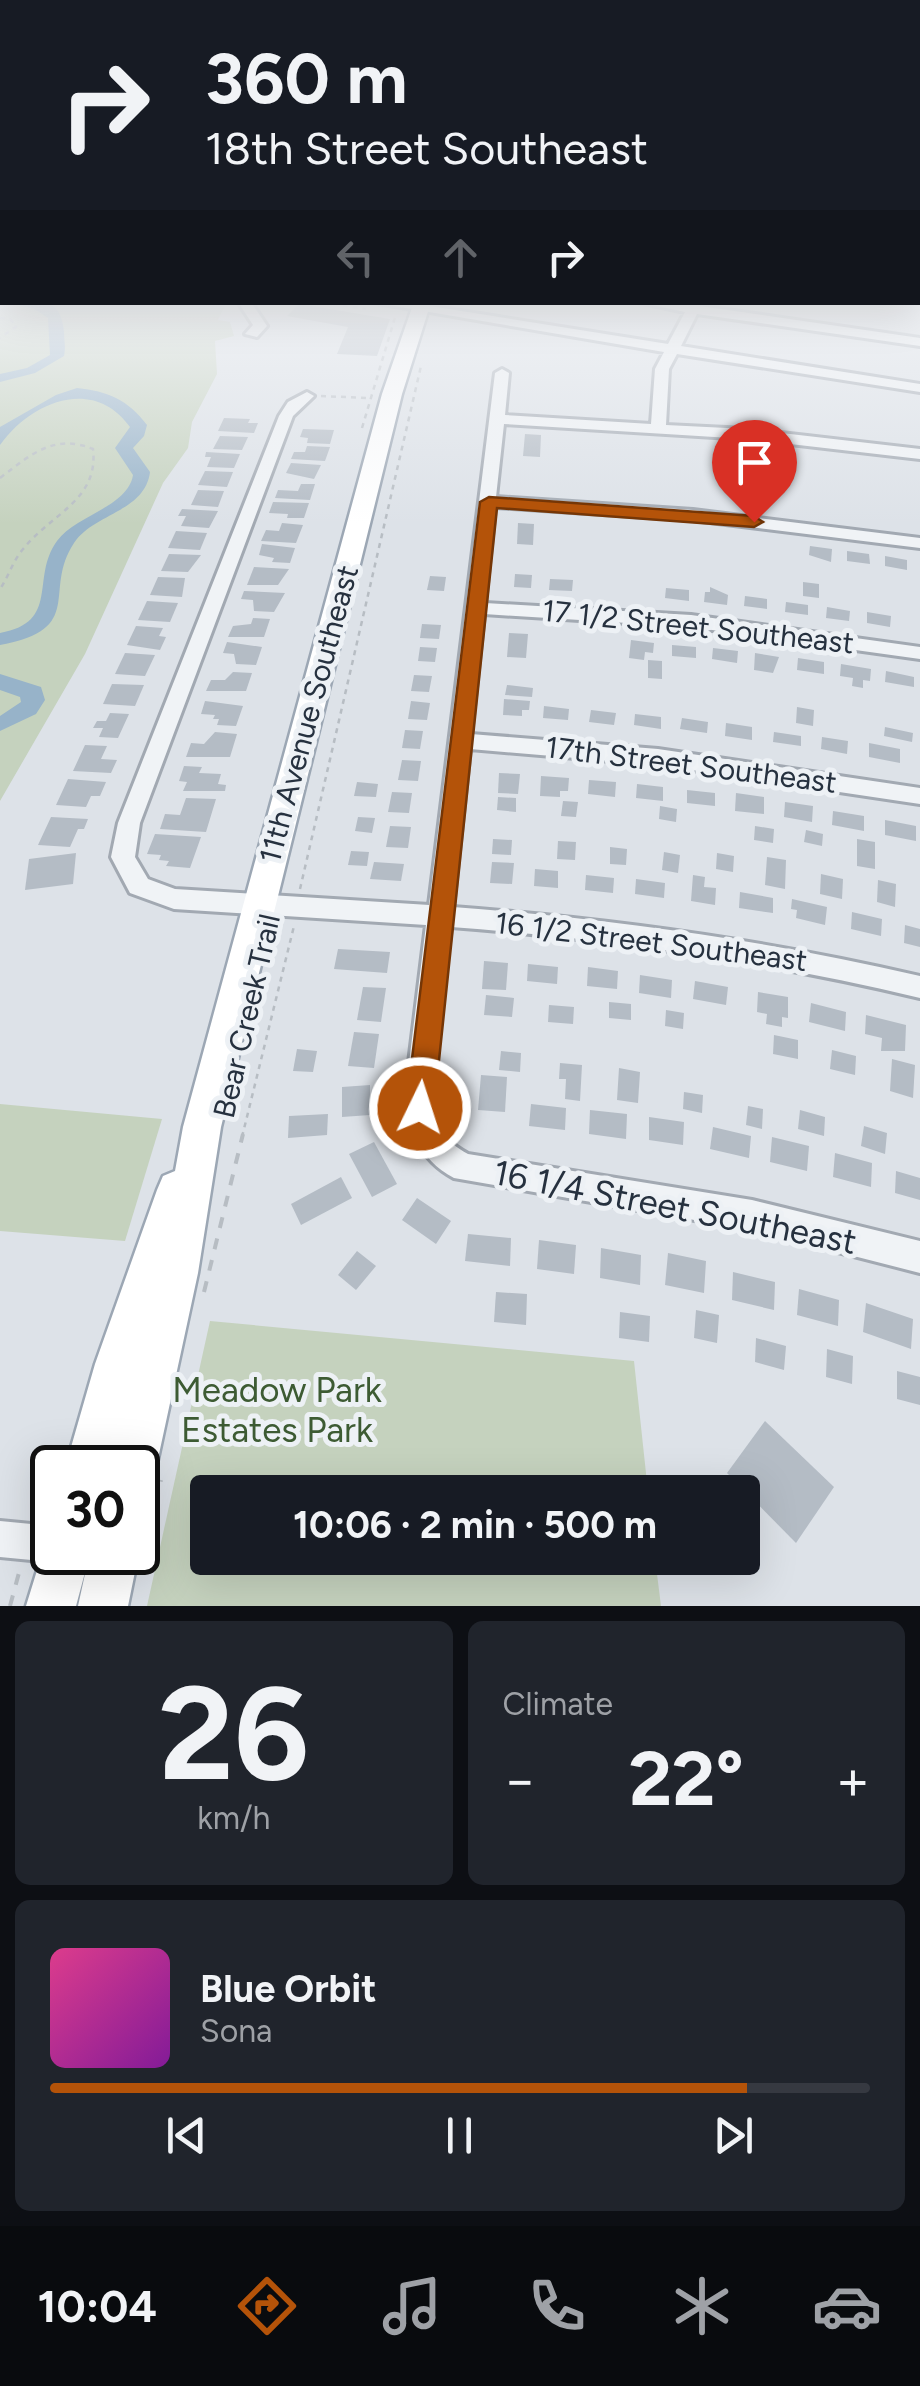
<!DOCTYPE html>
<html lang="en">
<head>
<meta charset="utf-8">
<style>
  :root { --surface:#171b24; --page:#20242c; --text:#f1f3f6; --muted:#9ea1a6; --line:#363941; --accent:#b45309 }
  body { margin:0; font-family:Figtree,sans-serif; background:var(--page); color:var(--text); height:100vh; display:flex; flex-direction:column; font-size:38px; white-space:nowrap }
  * { box-sizing:border-box; margin:0 }
  p { font-size:32px; color:var(--muted) }
  .icon { flex:none; width:55px; height:55px; fill:none; stroke:currentColor; stroke-width:2; stroke-linecap:round; stroke-linejoin:round }
  .map { position:relative; height:1606px; overflow:hidden }
  .panel { display:flex; flex-direction:column; gap:15px; padding:15px; background:#0d0f14; flex:1 }
  .panel>* { flex:none }
  .top-card { position:absolute; left:0px; top:0px; width:920px; height:305px; box-shadow:0 10px 40px #0002; background:#171b24; color:var(--text); overflow:hidden }
  .speed { position:absolute; left:30px; top:1445px; display:flex; gap:20px; font-size:50px; font-weight:700; text-align:center }
  .speed>* { display:grid; place-content:center; width:130px; height:130px; border-radius:50%; background:var(--surface); box-shadow:0 10px 40px #0002; line-height:1 }
  .speed .limit { border:5px solid #111; border-radius:15px; background:#fff; color:#111 }
  .pin { position:absolute; display:grid; place-items:center; width:85px; height:85px; color:#fff; margin:-102px -42px; border-radius:50% 50% 50% 0; rotate:-45deg; box-shadow:0 0 10px #0007 }
  .pin .icon { rotate:45deg }
  .me { position:absolute; width:110px; margin:-55px; rotate:4deg; stroke-linejoin:round; filter:drop-shadow(0 0 8px #0008) }
  .turn { display:flex; align-items:center; gap:35px; height:210px; padding:0 40px; font-size:45px }
  .turn .icon { width:130px; height:130px; stroke-width:2.5 }
  .turn b { display:block; font-size:70px; line-height:85px }
  .lanes { display:flex; align-items:center; height:95px; padding:0 40px; background:#0003; justify-content:center; gap:50px; direction:ltr }
  .lanes .off { opacity:.35 }
  .big { font-size:75px; font-weight:700; line-height:1.1 }
  .panel .tile { flex:1; display:flex; flex-direction:column; justify-content:center; gap:15px; min-width:0; padding:0 35px; border-radius:15px; background:var(--page) }
  .panel .dial { align-items:center; gap:0 }
  .dial b { font-size:130px; line-height:1 }
  .song { display:flex; align-items:center; gap:30px }
  .cover { width:120px; height:120px; border-radius:15px; background:linear-gradient(135deg,hsl(330 70% 55%),hsl(290 70% 35%)) }
  .played { height:10px; border-radius:5px; background:linear-gradient(90deg,var(--accent) 85%,var(--line) 85%) }
  .keys { display:flex; justify-content:space-around; direction:ltr }
  .heat { display:flex; justify-content:space-between; align-items:center; font-size:55px; direction:ltr }
  .panel .tiles { flex:1; display:grid; gap:15px; grid-template-columns:1fr 1fr }
  .tile:last-child { grid-column:span 2 }
  .trip { position:absolute; left:190px; top:1475px; width:570px; height:100px; border-radius:10px; background:var(--surface); box-shadow:0 10px 40px #0002; font-weight:700; line-height:100px; text-align:center }
  .dock { display:flex; height:160px; justify-content:space-around; align-items:center; background:#090b0e; color:var(--muted) }
  .dock .icon { width:70px; height:70px }
  .dock .current { color:var(--accent) }
  .dock b { font-size:45px; color:var(--text) }
  .map>svg:first-child { display:block }
</style>
</head>
<body>
<div class="map">
<svg width="920" height="1606" viewBox="0 0 920 1606">
  <rect width="100%" height="100%" fill="#dde2e8"/>
  <g fill="#c5d2be">
    <path d="M0,299l2,3 224,1 -8,17 12,2 4,14 -19,5 2,33 -25,48 -4,26 -25,35 -78,171 -85,147z"/>
    <path d="M0,1104l162,15 -37,122 -125,-10z"/>
    <path d="M210,1321l424,40 14,131h-440v66h447l6,48h-514z"/>
  </g>
  <g fill="#97b3c9">
    <path d="M4,303c31,-1 57,-10 60,29 0,9 2,15 0,24l-29,17 -35,9v-8l27,-6 23,-13 -2,-37 -15,-10z"/>
    <path d="M77,388c31,3 51,12 70,37l-3,11 -11,12 17,24c-5,40 -56,41 -76,71 -32,48 13,86 -74,102v-12c61,-11 30,-55 57,-92 19,-26 71,-34 76,-66l-18,-27 15,-21c-36,-51 -99,-26 -130,18v-18l56,-32z"/>
    <path d="M0,674l41,13 4,13 -9,14 -36,17v-15l21,-14 -1,-5 -20,-7z"/>
  </g>
  <g fill="#b4bcc5">
    <path d="M299,304l91,15 -13,37 -40,-2 11,-27 -61,-11z"/>
    <path d="M224,418l26,1 -2,4h10l-4,10 -36,-2z"/>
    <path d="M303,429l31,1 -4,14 -23,-1 1,-5 -8,-1z"/>
    <path d="M525,434l16,1 -1,22 -17,-1z"/>
    <path d="M220,436l28,1 -6,13 -29,-1z"/>
    <path d="M307,446l23,1 -5,14 -34,-2 3,-7h11z"/>
    <path d="M206,452l34,2 -6,14 -27,-1 4,-10h-6z"/>
    <path d="M291,463l30,2 -7,14 -28,-6z"/>
    <path d="M205,471l28,1 -6,15 -29,-2z"/>
    <path d="M301,484h14l-5,16 -35,-2 3,-8 20,1z"/>
    <path d="M198,490l26,1 -6,16 -27,-2z"/>
    <path d="M273,502l36,1 -5,15h-17l1,-4 -19,-1z"/>
    <path d="M182,509l36,2 -9,17 -28,-2 5,-10h-8z"/>
    <path d="M282,523l21,2 -7,18 -35,-2 5,-11 13,1z"/>
    <path d="M518,523l16,1 -1,21 -16,-1z"/>
    <path d="M176,531l31,2 -7,17 -32,-2z"/>
    <path d="M262,544l33,4 -5,15 -18,-1 2,-4 -15,-3z"/>
    <path d="M810,546l22,3 -1,13 -22,-7z"/>
    <path d="M847,551l22,3 1,10 -23,-3z"/>
    <path d="M169,554l32,1 -13,17 -27,-1z"/>
    <path d="M885,556l22,4v10l-22,-4z"/>
    <path d="M254,567l35,2 -11,16h-31z"/>
    <path d="M515,574l17,1 -1,13 -17,-1z"/>
    <path d="M430,576l16,1 -2,14 -17,-1z"/>
    <path d="M158,577l27,1 -3,19 -32,-2z"/>
    <path d="M550,579l23,1 -1,11 -23,-1z"/>
    <path d="M803,582l16,2v14l-16,-2z"/>
    <path d="M710,587l18,8 -1,10 -23,-3 1,-10h5z"/>
    <path d="M666,588l23,2v11l-24,-3z"/>
    <path d="M244,591l41,2 -11,19 -20,-1 -1,-11 -12,-1z"/>
    <path d="M745,596l22,3v10l-23,-3z"/>
    <path d="M147,601l31,2 -8,19 -32,-2z"/>
    <path d="M786,602l22,3v10l-23,-3z"/>
    <path d="M827,607l23,4 -1,10 -23,-3z"/>
    <path d="M867,612l24,4 -1,11 -23,-4z"/>
    <path d="M253,618l17,1 -6,18h-36l5,-11 18,-2z"/>
    <path d="M422,624l19,1 -2,14 -19,-1z"/>
    <path d="M136,626l27,2 -4,8 7,1 -6,13 -33,-5z"/>
    <path d="M509,633l19,1 -2,24 -19,-1z"/>
    <path d="M631,640l23,3 -1,10 -8,-1 -1,8 -15,-2z"/>
    <path d="M227,642l35,5 -6,18 -20,-1 -2,-10 -11,-1z"/>
    <path d="M672,645l24,2v11l-24,-2z"/>
    <path d="M420,647l17,1 -2,14 -17,-1z"/>
    <path d="M713,648l25,3 -1,12 -25,-4z"/>
    <path d="M125,653l30,2 -10,21 -30,-2z"/>
    <path d="M755,653l24,4 -6,16 -19,-3z"/>
    <path d="M798,658l26,4v12l-27,-4z"/>
    <path d="M648,660l14,1v18l-14,-1z"/>
    <path d="M841,664l30,5 -1,12 -7,-1v8l-11,-2 1,-8 -13,-2z"/>
    <path d="M886,671l28,6v10l-29,-5z"/>
    <path d="M233,672l19,1 -6,18h-40l5,-11h14z"/>
    <path d="M414,675l18,1 -3,16 -18,-1z"/>
    <path d="M112,684l32,1 -9,21 -32,-2z"/>
    <path d="M507,685l26,3 -1,9 -27,-2z"/>
    <path d="M504,699l26,2 -1,9h-7v6l-19,-1z"/>
    <path d="M205,701l38,5 -7,20 -19,-1 2,-6h-6l2,-4 -14,-1z"/>
    <path d="M411,701l19,2 -3,17 -19,-1z"/>
    <path d="M544,706l25,3 -1,11 -25,-2z"/>
    <path d="M797,707l17,3 -1,16 -17,-3z"/>
    <path d="M591,710l25,3 -2,12 -25,-3z"/>
    <path d="M110,713l19,1 -11,24 -19,-1 4,-9h-10l4,-7h9z"/>
    <path d="M635,714l26,3v12l-27,-4z"/>
    <path d="M682,718l26,4 -1,11 -27,-4z"/>
    <path d="M726,723l26,4v13l-27,-4z"/>
    <path d="M885,727l28,6 -1,9 -28,-6z"/>
    <path d="M405,730l18,1 -3,18 -18,-1z"/>
    <path d="M215,732l22,2 -7,23h-44l5,-14 13,1z"/>
    <path d="M774,732l27,4v10l-28,-4z"/>
    <path d="M822,737l26,4 -1,13 -26,-5z"/>
    <path d="M869,743l31,6v14l-31,-6z"/>
    <path d="M85,745l22,1 -6,13 16,1 -6,13 -38,-2z"/>
    <path d="M402,760l19,1 -3,20 -20,-1z"/>
    <path d="M184,766l18,1 -3,6 22,1 -3,10 8,1 -1,6h-42l4,-9 -8,-1z"/>
    <path d="M499,773l21,1 -2,20 -20,-1z"/>
    <path d="M541,776l28,2 -1,13h-8v6l-20,-1z"/>
    <path d="M68,779l38,3 -6,14h-9l-5,11 -30,-2z"/>
    <path d="M589,780l27,2 -1,15 -27,-3z"/>
    <path d="M357,782l21,2 -2,13 -22,-1z"/>
    <path d="M637,784l26,3v14l-27,-3z"/>
    <path d="M687,790l28,3v13l-28,-3z"/>
    <path d="M392,792l20,1 -3,20 -21,-1z"/>
    <path d="M736,793l28,4v17l-29,-3z"/>
    <path d="M498,797l18,1v14l-19,-2z"/>
    <path d="M186,798l30,1 -10,33 -46,-3 5,-15 15,1z"/>
    <path d="M563,801l15,1 -2,15 -15,-1z"/>
    <path d="M785,802l28,4 -1,16 -28,-5z"/>
    <path d="M660,806l17,3 -1,13 -17,-3z"/>
    <path d="M833,811l31,5v15l-32,-6z"/>
    <path d="M51,817l37,2 -4,10h-6l-8,18 -32,-2z"/>
    <path d="M358,817l17,1 -3,15 -17,-2z"/>
    <path d="M885,820l31,6v15l-31,-6z"/>
    <path d="M390,826l21,1 -3,21 -22,-1z"/>
    <path d="M755,826l19,3 -1,14 -19,-3z"/>
    <path d="M806,830l17,4 -1,12 -18,-4z"/>
    <path d="M155,834l46,3 -11,31 -24,-2 3,-5 -10,-1 2,-5 -14,-1z"/>
    <path d="M493,839l19,1 -1,15 -19,-1z"/>
    <path d="M857,839l18,3v27l-18,-3z"/>
    <path d="M558,841l18,1 -1,18 -18,-1z"/>
    <path d="M610,847l17,2 -1,16 -16,-1z"/>
    <path d="M351,851l18,1 -2,14 -19,-1z"/>
    <path d="M664,852l16,3 -2,18 -16,-3z"/>
    <path d="M76,853l-3,31 -48,6 4,-31z"/>
    <path d="M717,853l17,3 -1,16 -17,-3z"/>
    <path d="M767,857l19,3 -1,29 -20,-4z"/>
    <path d="M374,862l30,2 -3,17 -31,-2z"/>
    <path d="M492,862l22,1 -2,21 -22,-1z"/>
    <path d="M535,869l23,2v17l-24,-2z"/>
    <path d="M821,874l22,5 -1,20 -22,-5z"/>
    <path d="M586,875l28,3 -1,15 -28,-3z"/>
    <path d="M693,875l12,2 -1,10 12,1 -1,17 -24,-4z"/>
    <path d="M636,879l29,4 -1,15 -29,-4z"/>
    <path d="M878,880l18,4 -1,23 -18,-5z"/>
    <path d="M740,892l33,6v15l-34,-5z"/>
    <path d="M792,899l35,8 -2,18 -29,-7 1,-8 -6,-1z"/>
    <path d="M852,912l30,7 -1,17 -30,-7z"/>
    <path d="M905,925l15,4v18l-16,-4z"/>
    <path d="M338,949l52,3 -3,21 -53,-4z"/>
    <path d="M484,961l24,2 -2,27 -24,-1z"/>
    <path d="M528,964l30,3 -1,17 -30,-3z"/>
    <path d="M588,967l30,4 -1,18 -30,-3z"/>
    <path d="M640,975l32,5 -1,18 -32,-5z"/>
    <path d="M695,981l33,6 -2,18 -33,-6z"/>
    <path d="M363,987l23,1 -5,34 -24,-2z"/>
    <path d="M758,992l30,5v21l-6,-1v10l-16,-3 1,-10 -10,-2z"/>
    <path d="M486,995l28,3 -2,19 -28,-2z"/>
    <path d="M609,1002l22,2v16l-22,-2z"/>
    <path d="M811,1003l35,9 -1,19 -36,-9z"/>
    <path d="M549,1005l25,2 -1,17 -25,-2z"/>
    <path d="M666,1010l18,3 -1,16 -18,-3z"/>
    <path d="M866,1015l40,10 -1,26h-24l1,-13 -17,-4z"/>
    <path d="M354,1032l25,2 -5,34 -26,-2z"/>
    <path d="M774,1035l24,5v19l-25,-5z"/>
    <path d="M297,1049l20,2 -4,21 -20,-1z"/>
    <path d="M832,1050l24,6 -1,19 -25,-6z"/>
    <path d="M501,1051l20,2 -1,19 -21,-2z"/>
    <path d="M892,1059l23,6 -2,33 -23,-7z"/>
    <path d="M560,1063l22,2 -2,36 -15,-2 1,-20h-7z"/>
    <path d="M619,1068l21,4 -2,31 -21,-3z"/>
    <path d="M481,1075l26,2 -2,35 -27,-2z"/>
    <path d="M370,1085v30l-28,2v-30z"/>
    <path d="M684,1092l19,3 -1,18 -19,-4z"/>
    <path d="M531,1104l35,4 -1,22 -36,-4z"/>
    <path d="M748,1106l15,3 -1,20 -16,-4z"/>
    <path d="M590,1110l37,4 -1,25 -37,-5z"/>
    <path d="M800,1110l25,7 -1,19 -26,-7z"/>
    <path d="M328,1114l-1,21 -39,3 1,-22z"/>
    <path d="M649,1117l35,5 -1,23 -34,-5z"/>
    <path d="M864,1126l23,7 -2,21 -24,-8z"/>
    <path d="M713,1127l38,9 -2,22 -39,-9z"/>
    <path d="M772,1137l37,9 -2,25 -37,-9z"/>
    <path d="M374,1142l23,42 -25,13 -23,-43z"/>
    <path d="M835,1153l37,10 -1,24 -38,-10z"/>
    <path d="M896,1171l24,7v22l-25,-7z"/>
    <path d="M341,1177l11,21 -51,27 -10,-21z"/>
    <path d="M417,1198l34,23 -15,23 -34,-24z"/>
    <path d="M468,1234l43,4 -1,28 -45,-5z"/>
    <path d="M539,1240l37,5 -2,29 -37,-5z"/>
    <path d="M601,1248l40,7 -1,30 -40,-7z"/>
    <path d="M357,1251l19,15 -20,24 -18,-15z"/>
    <path d="M668,1253l38,8 -2,32 -39,-8z"/>
    <path d="M733,1272l42,10 -1,28 -42,-10z"/>
    <path d="M799,1289l40,11 -1,26 -41,-11z"/>
    <path d="M496,1292l31,2 -1,31 -32,-3z"/>
    <path d="M866,1303l47,16 -2,30 -48,-17z"/>
    <path d="M696,1310l23,5 -2,28 -23,-5z"/>
    <path d="M620,1312l30,4 -1,26 -30,-4z"/>
    <path d="M756,1338l30,8 -2,24 -29,-8z"/>
    <path d="M827,1349l26,7 -1,28 -26,-7z"/>
    <path d="M897,1371l23,6v28l-23,-6z"/>
    <path d="M765,1421l69,66 -38,56 -69,-70z"/>
  </g>
  <g fill="none" stroke-linecap="round" stroke-linejoin="round">
    <g stroke="#a2a9b2" stroke-width="6">
      <g id="minor">
        <path d="M238,302h13l16,24 -10,11 -12,-3 8,-9z"/>
        <path d="M371,302h34l263,42 17,-32 -47,-10h64l-2,4 220,32v8l-223,-32 -16,32 239,38v8l-243,-38 -8,15 -3,56 81,4 173,20v10l-173,-20 -243,-15 -8,73 197,13 227,28v10l-227,-28 -198,-13 -10,96 206,12 229,32v12l-229,-32 -207,-13 -13,120 187,15 262,39v16l-262,-39 -188,-16 -17,158c158,12 313,33 467,69v22c-155,-37 -310,-59 -469,-71 -5,45 -28,163 -11,201 5,12 17,20 28,26l284,46 168,41v32l-168,-43 -298,-52c-36,-19 -47,-52 -48,-91l20,-162 -252,-16 -44,-16 -19,-36 7,-34 161,-407 9,-14 19,-10 7,4 -21,20 -153,407 -5,34 13,22 27,10 254,16 66,-532 7,-4 7,4 -4,42 146,9 4,-55 9,-17z"/>
        <path d="M0,1521l52,5v26h15l-2,5 -13,5 -52,-5z"/>
      </g>
    </g>
    <g stroke="#9ca7b4" stroke-width="5">
      <g id="major">
        <path d="M414,302h17l-29,92 -181,733 -23,146 -42,195 -7,17 -11,4v-21h-73l30,-104 62,-174 6,-14 12,-5 8,-44 199,-733z"/>
        <path d="M52,1532v20h86v-3l1,3 -11,54h-50l9,-41 -11,41h-50l22,-71z"/>
      </g>
    </g>
    <g stroke="#b7bdc3" stroke-width="2.5" stroke-dasharray="5 5" stroke-linecap="butt">
      <path d="M323,302l43,7"/>
      <path d="M0,318l10,1 7,7 -17,12"/>
      <path d="M321,396l47,2"/>
      <path d="M362,428l34,-114"/>
      <path d="M0,478c30,-23 54,-45 93,-29 6,51 -42,65 -69,99 -11,12 -15,28 -24,41"/>
      <path d="M300,889l121,-523"/>
      <path d="M242,1137l52,-211"/>
    </g>
    <g stroke="#b7bdc3" stroke-width="4" stroke-dasharray="11 11" stroke-linecap="butt">
      <path d="M204,1292l39,-158"/>
      <path d="M146,1546l15,-66"/>
      <path d="M10,1606l10,-37"/>
    </g>
    <use href="#minor" fill="#f0f3f6" fill-rule="evenodd"/>
    <use href="#major" fill="#fff" fill-rule="evenodd"/>
  </g>
  <linearGradient id="sky" x2="0" y2="1"><stop stop-color="#87b4dc"/><stop offset="0.57" stop-color="#f0f2f5"/><stop offset="1" stop-color="#f0f2f5" stop-opacity="0"/></linearGradient>
  <rect width="920" height="524" fill="url(#sky)"/>
  <path fill="#b45309" stroke="#753606" stroke-width="2.5" d="M489,497l265,19 9,6 -9,5 -257,-19 -63,600 -4,9 -10,4 -10,-4 -4,-9 74,-606z"/>
  <g text-anchor="middle" stroke-width="10" stroke-linejoin="round" paint-order="stroke">
    <g font-size="30" fill="#26313f" stroke="#edf1f5">
      <text transform="translate(698 627) rotate(6)" y="10">17 1/2 Street Southeast</text>
      <text transform="translate(309 714) rotate(-75)" y="10">11th Avenue Southeast</text>
      <text transform="translate(691 765) rotate(7)" y="10">17th Street Southeast</text>
      <text transform="translate(651 942) rotate(7)" y="10">16 1/2 Street Southeast</text>
      <text transform="translate(247 1016) rotate(-77)" y="10">Bear Creek Trail</text>
    </g>
    <g font-size="35" fill="#26313f" stroke="#edf1f5">
      <text transform="translate(675 1207) rotate(11)" y="12">16 1/4 Street Southeast</text>
    </g>
    <g font-size="35" fill="#3d5b33" stroke="#edf1f5">
      <text x="277" y="1402">Meadow Park<tspan x="277" dy="40">Estates Park</tspan></text>
    </g>
  </g>
</svg>
<div class="speed"><div class="limit">30</div></div>
<div class="pin" style="left:754px;top:522px;background:#d93025"><svg class="icon" aria-label="arrive" viewBox="0 0 24 24"><path d="M6 21V4h12l-3 4 3 4H6"/></svg></div>
<svg class="me" style="left:420px;top:1108px" viewBox="-20 -20 40 40"><circle r="17" fill="#b45309" stroke="#fff" stroke-width="3"/><path d="M0-11L8 9 0 5-8 9z" fill="#fff"/></svg>
<div class="trip">10:06 · 2 min · 500 m</div>
<div class="top-card">
<div class="turn"><svg class="icon" aria-label="right" viewBox="0 0 24 24"><path d="M7 20v-9h11M14 6l5 5-5 5"/></svg><div><b>360 m</b>18th Street Southeast</div></div>
<div class="lanes"><svg class="icon off" aria-label="left" viewBox="0 0 24 24"><path d="M17 20v-9H6M10 6l-5 5 5 5"/></svg><svg class="icon off" aria-label="ahead" viewBox="0 0 24 24"><path d="M12 20V5M6 11l6-6 6 6"/></svg><svg class="icon" aria-label="right" viewBox="0 0 24 24"><path d="M7 20v-9h11M14 6l5 5-5 5"/></svg></div>
</div>
</div>
<section class="panel">
<div class="tiles">
<div class="tile dial"><b>26</b><p>km/h</p></div>
<div class="tile"><p>Climate</p>
<div class="heat"><a>−</a><b class="big">22°</b><a>+</a></div>
</div>
<div class="tile">
<div class="song"><i class="cover"></i><div><b>Blue Orbit</b><p>Sona</p></div></div>
<div class="played"></div>
<div class="keys"><svg class="icon" aria-label="previous" viewBox="0 0 24 24"><path d="M18 5L8 12l10 7zM5 5v14"/></svg><svg class="icon" aria-label="pause" viewBox="0 0 24 24"><path d="M8 5v14M16 5v14"/></svg><svg class="icon" aria-label="next" viewBox="0 0 24 24"><path d="M6 5l10 7-10 7zM19 5v14"/></svg></div>
</div>
</div>
</section>
<nav class="dock">
<b>10:04</b>
<svg class="icon current" aria-label="directions" viewBox="0 0 24 24"><path d="M12 3l9 9-9 9-9-9zM9 14v-3h6M13 9l2 2-2 2"/></svg>
<svg class="icon" aria-label="music" viewBox="0 0 24 24"><path d="M9 18V5l10-2v13"/><circle cx="6" cy="18" r="3"/><circle cx="16" cy="16" r="3"/></svg>
<svg class="icon" aria-label="phone" viewBox="0 0 24 24"><path d="M5 4h4l2 5-3 2q2 4 5 5l2-3 5 2v4C11 20 4 13 5 4z"/></svg>
<svg class="icon" aria-label="climate" viewBox="0 0 24 24"><path d="M12 3v18M4 7l16 10M4 17L20 7"/></svg>
<svg class="icon" aria-label="car" viewBox="0 0 24 24"><path d="M5 17H2v-5l4-1 3-4h7l3 4 3 1v5h-3M9 17h6M6 11h13"/><circle cx="7" cy="17" r="2"/><circle cx="17" cy="17" r="2"/></svg>
</nav>
</body>
</html>
